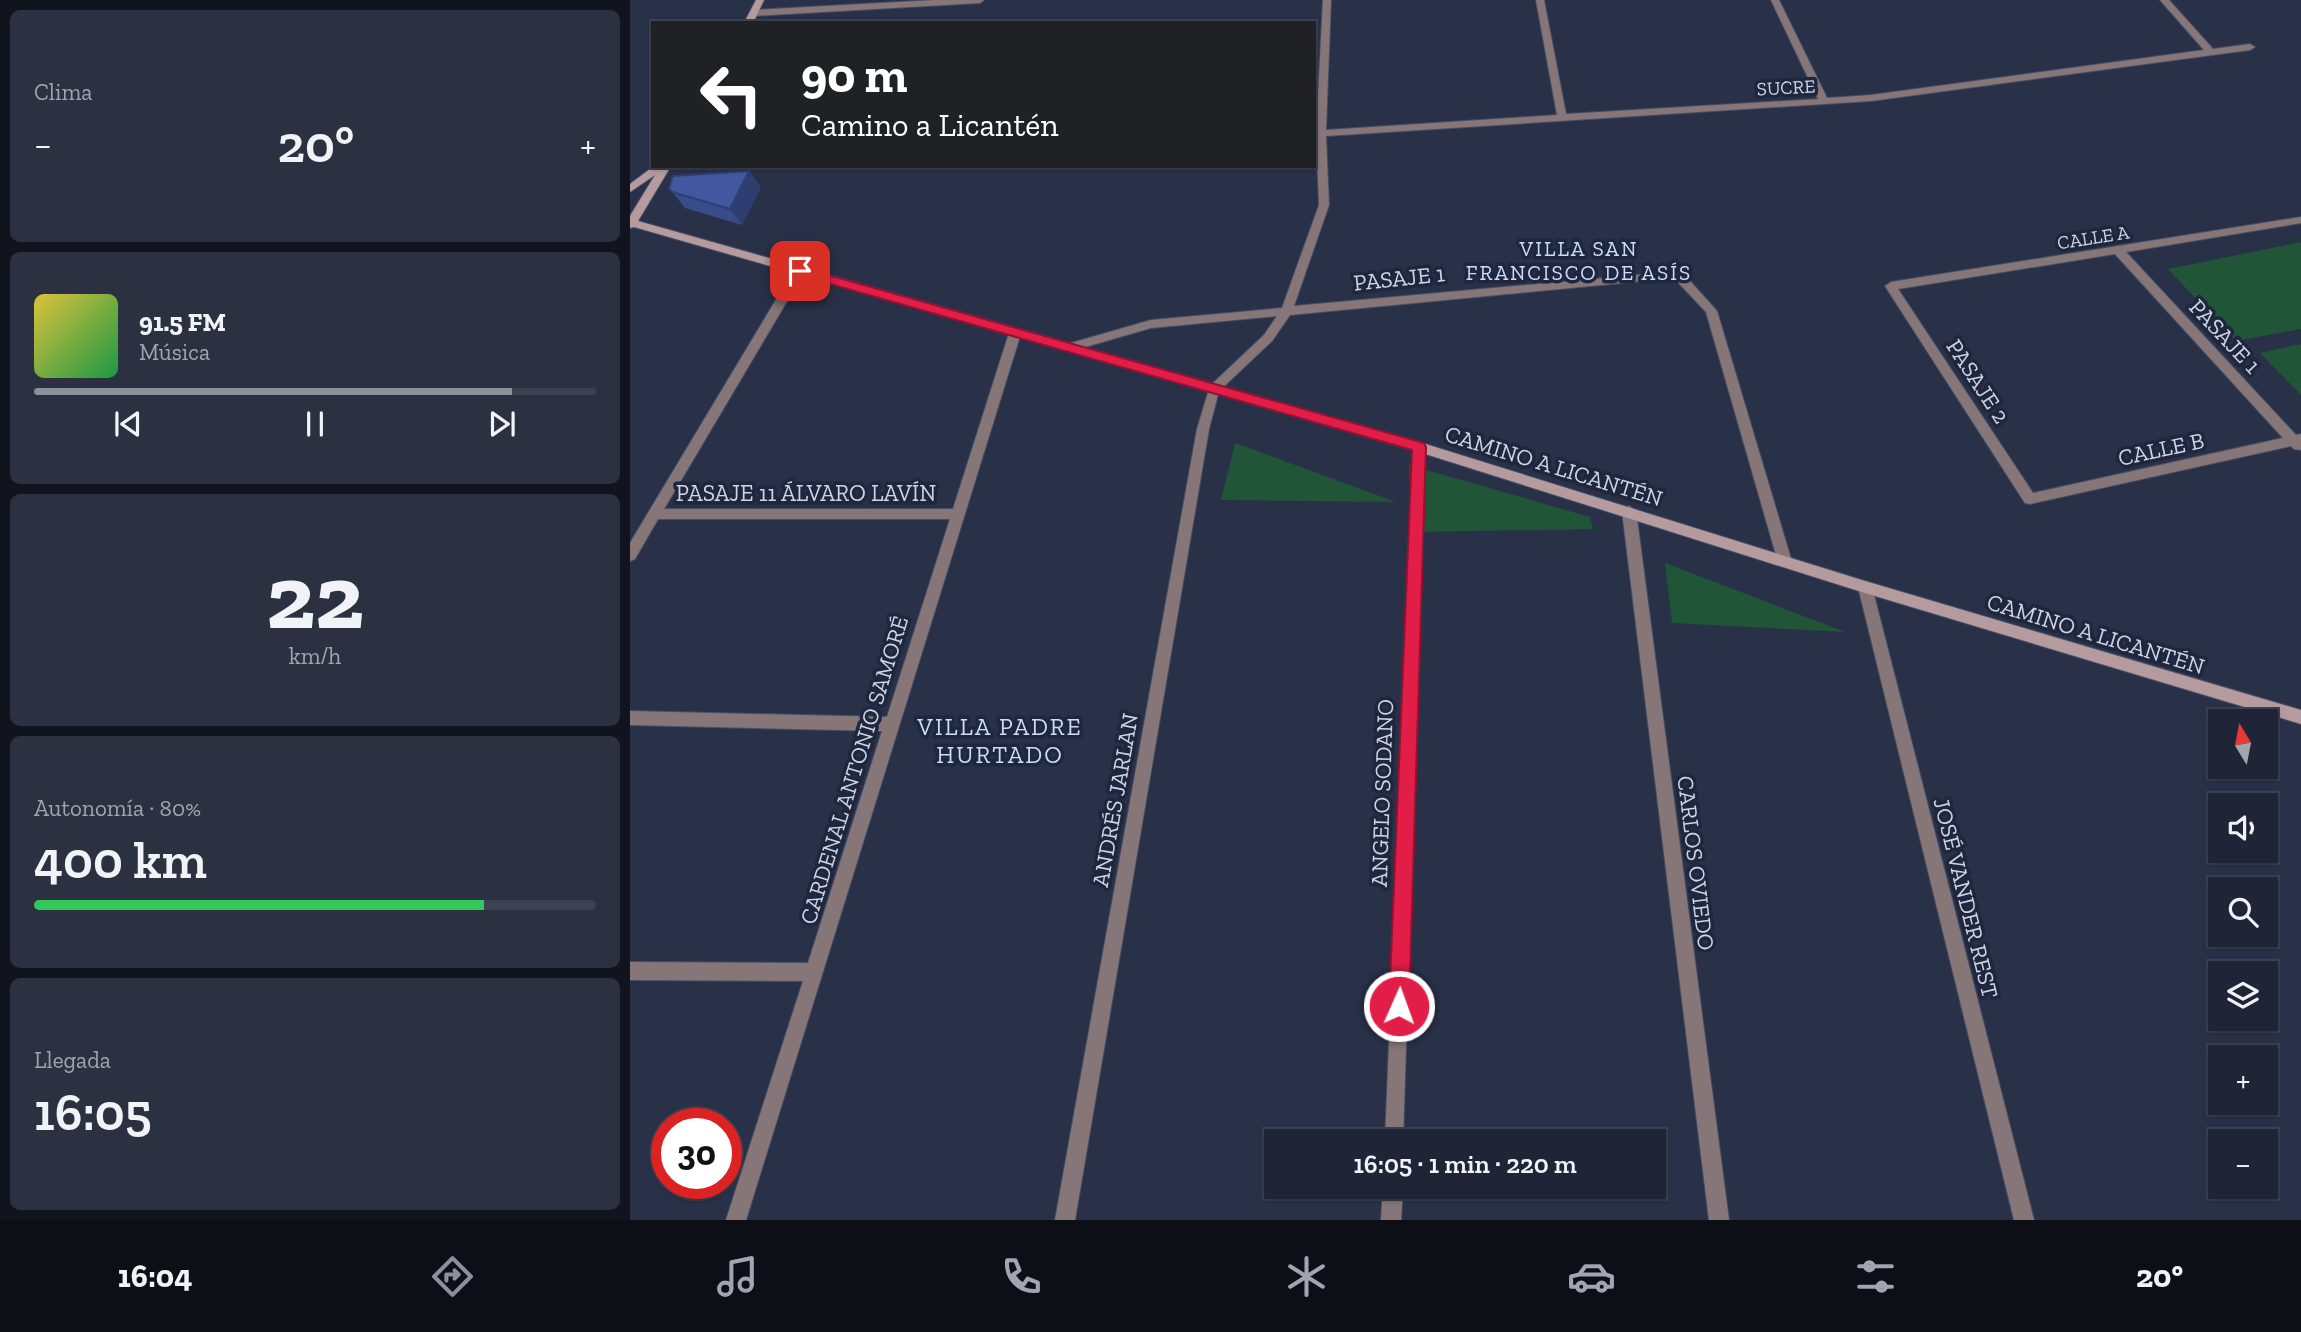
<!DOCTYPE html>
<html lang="es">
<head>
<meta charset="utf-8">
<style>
  :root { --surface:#1f2537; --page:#2c3142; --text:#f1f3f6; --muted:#a1a5ad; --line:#3c4252; --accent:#8c9099 }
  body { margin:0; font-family:"Zilla Slab",serif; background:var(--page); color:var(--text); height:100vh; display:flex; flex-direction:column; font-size:26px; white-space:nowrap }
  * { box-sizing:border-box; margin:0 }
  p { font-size:23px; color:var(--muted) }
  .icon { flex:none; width:38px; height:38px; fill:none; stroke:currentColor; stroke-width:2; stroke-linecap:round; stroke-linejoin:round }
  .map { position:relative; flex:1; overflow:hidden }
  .panel { display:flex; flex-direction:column; gap:10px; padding:10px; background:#11141e; width:630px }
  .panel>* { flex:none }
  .banner { position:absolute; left:21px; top:21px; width:665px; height:147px; border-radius:0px; box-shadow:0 2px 5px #0004,0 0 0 2px var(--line); background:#202124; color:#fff; overflow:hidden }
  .needle { width:46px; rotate:350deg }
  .buttons { position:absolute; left:1578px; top:709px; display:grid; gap:14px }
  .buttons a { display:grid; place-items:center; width:70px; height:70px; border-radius:0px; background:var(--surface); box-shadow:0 2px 5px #0004,0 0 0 2px var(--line); font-size:35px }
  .speed { position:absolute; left:21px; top:1108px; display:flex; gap:14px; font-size:35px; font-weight:700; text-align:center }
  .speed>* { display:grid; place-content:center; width:91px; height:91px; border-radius:50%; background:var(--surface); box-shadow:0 2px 5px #0004,0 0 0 2px var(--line); line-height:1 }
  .speed .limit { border:10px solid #d22; background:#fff; color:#111 }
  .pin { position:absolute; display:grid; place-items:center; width:60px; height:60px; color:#fff; margin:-30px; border-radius:14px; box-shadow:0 4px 10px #0006 }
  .me { position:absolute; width:77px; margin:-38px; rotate:2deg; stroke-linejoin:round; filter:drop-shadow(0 0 5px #0008) }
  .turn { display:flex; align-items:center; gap:24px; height:147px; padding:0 35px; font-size:32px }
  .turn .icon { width:91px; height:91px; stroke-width:2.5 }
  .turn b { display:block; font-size:49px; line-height:60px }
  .big { font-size:52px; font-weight:600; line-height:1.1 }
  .panel .card { flex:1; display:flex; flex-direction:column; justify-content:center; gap:10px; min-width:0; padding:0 24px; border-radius:10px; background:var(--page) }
  .panel .dial { align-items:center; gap:0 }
  .dial b { font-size:91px; line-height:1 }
  .song { display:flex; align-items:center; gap:21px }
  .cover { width:84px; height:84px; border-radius:10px; background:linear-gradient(135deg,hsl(50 70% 55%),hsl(140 70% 35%)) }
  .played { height:7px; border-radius:4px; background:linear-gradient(90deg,var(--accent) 85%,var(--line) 85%) }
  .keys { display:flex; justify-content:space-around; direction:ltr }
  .heat { display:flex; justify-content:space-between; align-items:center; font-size:38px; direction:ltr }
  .charge { height:10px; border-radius:5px; background:linear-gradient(90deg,#34c759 80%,var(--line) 0) }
  .trip { position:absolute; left:634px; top:1129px; width:402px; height:70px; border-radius:0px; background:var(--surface); box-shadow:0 2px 5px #0004,0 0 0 2px var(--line); font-weight:600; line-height:70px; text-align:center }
  .tab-bar { display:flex; height:112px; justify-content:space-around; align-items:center; background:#0c0f16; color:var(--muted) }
  .tab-bar .icon { width:49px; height:49px }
  .tab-bar .active { color:var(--accent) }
  .tab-bar b { font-size:32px; color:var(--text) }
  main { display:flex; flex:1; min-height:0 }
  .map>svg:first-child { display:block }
</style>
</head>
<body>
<main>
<section class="panel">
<div class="card"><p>Clima</p>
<div class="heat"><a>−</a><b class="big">20°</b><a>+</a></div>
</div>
<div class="card">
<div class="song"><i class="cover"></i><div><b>91.5 FM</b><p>Música</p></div></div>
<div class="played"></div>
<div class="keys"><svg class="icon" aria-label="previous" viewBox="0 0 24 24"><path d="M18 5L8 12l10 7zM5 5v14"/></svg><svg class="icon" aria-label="pause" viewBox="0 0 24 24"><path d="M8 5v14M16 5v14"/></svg><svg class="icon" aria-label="next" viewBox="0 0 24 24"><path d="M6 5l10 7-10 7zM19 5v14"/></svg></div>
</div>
<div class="card dial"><b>22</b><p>km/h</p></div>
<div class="card"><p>Autonomía · 80%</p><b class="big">400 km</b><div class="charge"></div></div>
<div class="card"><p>Llegada</p><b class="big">16:05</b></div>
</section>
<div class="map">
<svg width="1671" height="1220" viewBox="0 0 1671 1220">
  <rect width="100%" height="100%" fill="#293149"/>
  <g fill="#205537">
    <path d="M1671,242v87l-65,12 -68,-72z"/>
    <path d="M1671,344v51l-41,-42z"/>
    <path d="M605,443l161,59h1l-176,-2z"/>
    <path d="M779,465l181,52 3,12 -181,3z"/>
    <path d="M1035,563l180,69 -173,-9z"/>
  </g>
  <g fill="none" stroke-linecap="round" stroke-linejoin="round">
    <g stroke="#474e65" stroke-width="2">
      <g id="street">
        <path d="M305,0h49l-4,3 -227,13 -4,-3 4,-3z"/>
        <path d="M693,0h8l-5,130 231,-15 -21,-115h8l22,114 252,-15 -47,-99h8l48,98 44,-3 333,-45 -44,-50h9l44,49 37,-5 5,3 -5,3 -379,51 -545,35 3,69 -35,101 387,-35 36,40 75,251 -2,4h-10l-2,-4 -72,-250 -32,-34 -384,37 -18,26 -53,50 -10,38 -134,791h-20l142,-791 13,-43 54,-51 13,-19 -126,12 -83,24 -6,-4 2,-3 87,-25 131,-12 37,-103 -3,-72z"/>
        <path d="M1671,217v6l-175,29 170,183 5,-1v16l-7,-1 -3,-3 -261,58 -5,-1 -140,-217 6,-4zM1485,254l168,184 -250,55 -135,-204z"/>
        <path d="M169,267l6,4 -141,238h289l56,-176 6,-4 6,4 -275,887h-20l77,-239 -173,-1v-18l178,1 74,-232 -252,-6v-14l257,6 63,-198h-292l-23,40 -5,2v-18l165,-275z"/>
        <path d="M789,442l6,5 -22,694h-18l28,-694z"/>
        <path d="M999,506l7,5 93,709h-20l-87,-709z"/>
        <path d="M1235,581l5,2 2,4 162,633h-20l-156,-633 2,-4z"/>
        <path d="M753,1186h20l-2,34h-20z"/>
      </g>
    </g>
    <g stroke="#474e65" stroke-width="2">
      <g id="secondary">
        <path d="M126,0h8l-11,23h-9z"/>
        <path d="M24,166h17l-33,55 781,221 446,139 436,129v14l-436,-131 -446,-141 -785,-225 -4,1v-12l25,-41 -25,17v-8z"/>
      </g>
    </g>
    <use href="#street" fill="#867677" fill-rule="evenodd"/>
    <use href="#secondary" fill="#b59b9e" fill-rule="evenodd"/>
  </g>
  <path fill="#384c8a" d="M131,187l-19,38 -57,-17 -16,-20z"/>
  <path fill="#2e3e71" d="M119,171l12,16 -19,38 -12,-16z"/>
  <path fill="#4158a1" stroke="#2e3e71" stroke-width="2" d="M119,171l-19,38 -58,-17 -3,-4 4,-12z"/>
  <path fill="#e11d48" stroke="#92132f" stroke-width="2" d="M170,267l624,176 2,4 -17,559 -3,7 -7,2 -7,-2 -3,-7 23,-556 -617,-176 -2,-3z"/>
  <g text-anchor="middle" stroke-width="7" stroke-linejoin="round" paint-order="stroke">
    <g font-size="19" fill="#cdd4e3" stroke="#1f273e">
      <text transform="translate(1156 87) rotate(-3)" y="7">SUCRE</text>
      <text transform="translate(1463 237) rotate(-9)" y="7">CALLE A</text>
    </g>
    <g font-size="21" letter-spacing="2" fill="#cedaf9" stroke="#1f273e">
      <text x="949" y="256">VILLA SAN<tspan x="949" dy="24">FRANCISCO DE ASÍS</tspan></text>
    </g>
    <g font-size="23" fill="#cdd4e3" stroke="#1f273e">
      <text transform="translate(769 278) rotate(-6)" y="8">PASAJE 1</text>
      <text transform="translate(1595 336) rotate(47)" y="8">PASAJE 1</text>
      <text transform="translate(1348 381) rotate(57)" y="8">PASAJE 2</text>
      <text transform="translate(1531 449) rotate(-12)" y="8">CALLE B</text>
      <text transform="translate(924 466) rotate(17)" y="8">CAMINO A LICANTÉN</text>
      <text x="176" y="501">PASAJE 11 ÁLVARO LAVÍN</text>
      <text transform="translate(1466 634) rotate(17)" y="8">CAMINO A LICANTÉN</text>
      <text transform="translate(224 770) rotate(-73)" y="8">CARDENAL ANTONIO SAMORÉ</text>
      <text transform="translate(752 793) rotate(-88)" y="8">ANGELO SODANO</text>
      <text transform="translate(485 800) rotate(-80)" y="8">ANDRÉS JARLAN</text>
      <text transform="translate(1066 863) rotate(83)" y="8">CARLOS OVIEDO</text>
      <text transform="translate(1336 898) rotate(76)" y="8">JOSÉ VANDER REST</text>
    </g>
    <g font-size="24" letter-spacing="2" fill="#cedaf9" stroke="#1f273e">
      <text x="370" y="735">VILLA PADRE<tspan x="370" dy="28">HURTADO</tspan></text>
    </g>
  </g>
</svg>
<div class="buttons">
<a><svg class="needle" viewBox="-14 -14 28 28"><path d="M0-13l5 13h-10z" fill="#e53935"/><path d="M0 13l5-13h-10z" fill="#a1a5ad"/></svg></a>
<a><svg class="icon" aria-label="sound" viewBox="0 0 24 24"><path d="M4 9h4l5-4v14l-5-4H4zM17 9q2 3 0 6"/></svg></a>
<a><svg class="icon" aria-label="search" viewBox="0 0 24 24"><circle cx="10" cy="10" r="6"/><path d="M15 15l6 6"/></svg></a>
<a><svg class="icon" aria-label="layers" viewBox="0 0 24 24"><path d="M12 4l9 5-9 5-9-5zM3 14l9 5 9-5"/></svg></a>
<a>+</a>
<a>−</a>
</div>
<div class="speed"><div class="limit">30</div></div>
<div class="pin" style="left:170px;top:271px;background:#d93025"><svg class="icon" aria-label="arrive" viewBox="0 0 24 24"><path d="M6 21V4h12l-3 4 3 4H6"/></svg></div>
<svg class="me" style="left:769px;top:1006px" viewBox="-20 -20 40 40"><circle r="17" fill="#e11d48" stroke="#fff" stroke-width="3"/><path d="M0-11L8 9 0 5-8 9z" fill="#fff"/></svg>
<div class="trip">16:05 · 1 min · 220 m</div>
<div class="banner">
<div class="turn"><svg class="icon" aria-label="left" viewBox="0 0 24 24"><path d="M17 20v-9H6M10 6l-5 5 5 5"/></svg><div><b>90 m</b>Camino a Licantén</div></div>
</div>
</div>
</main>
<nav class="tab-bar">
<b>16:04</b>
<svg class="icon active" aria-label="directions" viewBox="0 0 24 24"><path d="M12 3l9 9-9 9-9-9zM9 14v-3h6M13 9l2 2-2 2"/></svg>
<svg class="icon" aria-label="music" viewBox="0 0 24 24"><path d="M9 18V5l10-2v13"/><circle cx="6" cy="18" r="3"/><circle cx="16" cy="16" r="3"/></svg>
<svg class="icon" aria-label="phone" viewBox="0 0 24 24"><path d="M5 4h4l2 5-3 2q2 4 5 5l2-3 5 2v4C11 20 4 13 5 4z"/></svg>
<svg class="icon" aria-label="climate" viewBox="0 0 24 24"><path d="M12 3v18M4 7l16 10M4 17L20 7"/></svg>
<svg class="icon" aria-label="car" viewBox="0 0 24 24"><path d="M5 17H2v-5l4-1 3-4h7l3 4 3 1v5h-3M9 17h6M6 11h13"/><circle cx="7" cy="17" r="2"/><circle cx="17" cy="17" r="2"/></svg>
<svg class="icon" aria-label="filters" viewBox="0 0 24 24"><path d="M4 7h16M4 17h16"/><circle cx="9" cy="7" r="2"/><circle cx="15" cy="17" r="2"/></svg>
<b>20°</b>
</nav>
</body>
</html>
